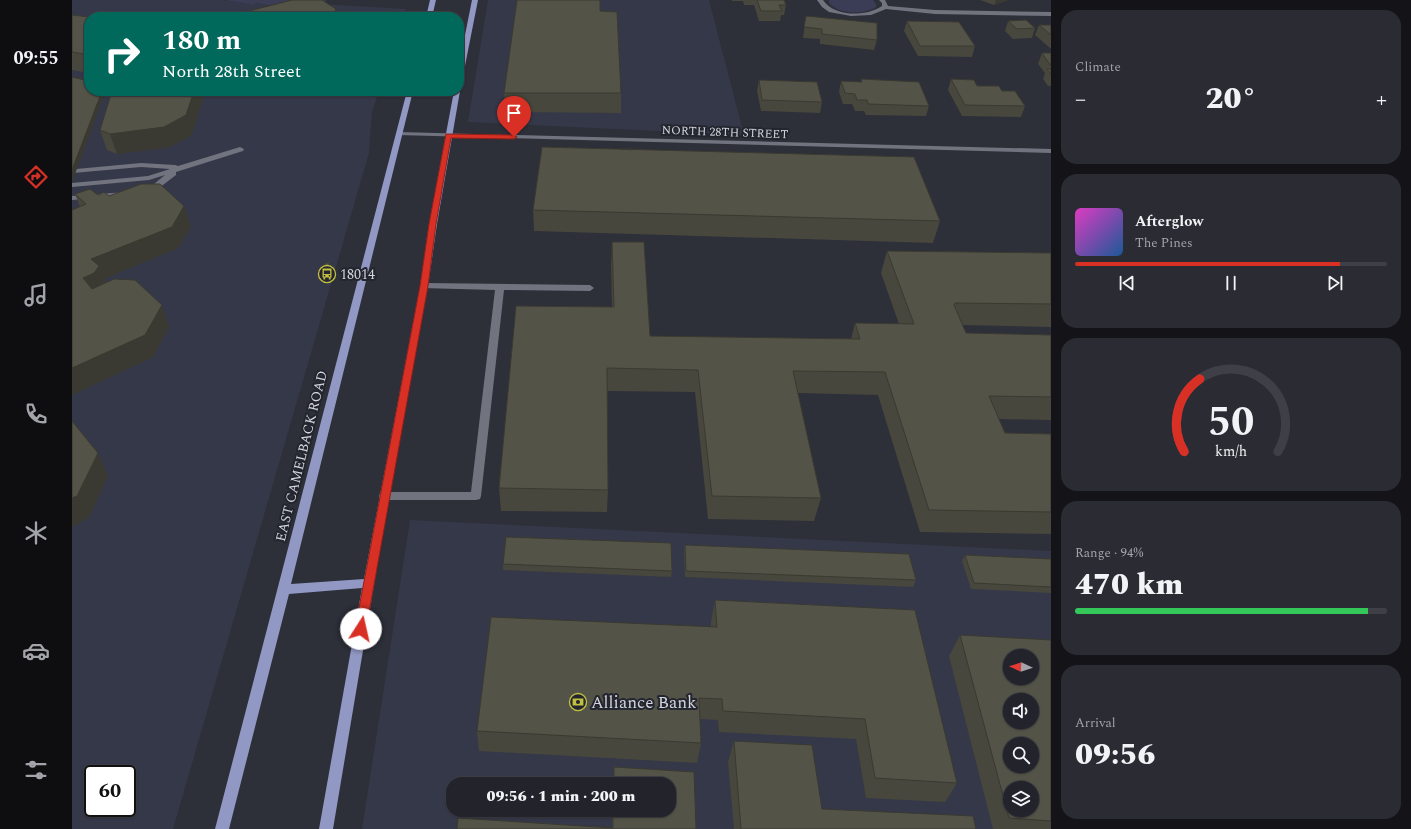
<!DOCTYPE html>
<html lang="en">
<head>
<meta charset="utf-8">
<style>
  :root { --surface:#22232b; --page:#2a2b33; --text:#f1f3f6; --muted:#a2a4a9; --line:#3f4047; --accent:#d93025 }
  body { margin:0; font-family:Spectral,serif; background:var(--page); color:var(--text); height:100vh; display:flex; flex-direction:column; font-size:15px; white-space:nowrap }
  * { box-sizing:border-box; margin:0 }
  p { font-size:13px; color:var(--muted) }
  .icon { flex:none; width:22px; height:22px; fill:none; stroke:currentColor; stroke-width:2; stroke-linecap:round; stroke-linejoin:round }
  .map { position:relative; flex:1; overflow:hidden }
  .drawer { display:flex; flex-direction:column; gap:10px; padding:10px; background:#131318; width:360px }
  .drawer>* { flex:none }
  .banner { position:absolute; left:12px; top:12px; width:380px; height:84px; border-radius:16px; box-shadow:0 1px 3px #0004,0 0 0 1px var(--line); background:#00695c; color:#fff; overflow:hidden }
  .needle { width:26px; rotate:273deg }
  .buttons { position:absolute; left:931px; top:649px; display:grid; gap:8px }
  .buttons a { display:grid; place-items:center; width:36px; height:36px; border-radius:50%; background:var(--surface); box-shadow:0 1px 3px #0004,0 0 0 1px var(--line); font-size:20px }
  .speed { position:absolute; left:12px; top:765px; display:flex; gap:8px; font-size:20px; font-weight:700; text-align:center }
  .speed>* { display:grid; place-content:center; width:52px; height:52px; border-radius:50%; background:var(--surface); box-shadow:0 1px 3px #0004,0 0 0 1px var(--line); line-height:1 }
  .speed .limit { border:2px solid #111; border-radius:6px; background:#fff; color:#111 }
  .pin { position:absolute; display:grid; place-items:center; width:34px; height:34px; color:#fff; margin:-41px -17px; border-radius:50% 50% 50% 0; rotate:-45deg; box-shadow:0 0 4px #0007 }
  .pin .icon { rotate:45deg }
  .me { position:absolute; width:44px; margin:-22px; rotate:10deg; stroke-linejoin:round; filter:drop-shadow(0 0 3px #0008) }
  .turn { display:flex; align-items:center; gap:14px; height:84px; padding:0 12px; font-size:18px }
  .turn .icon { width:52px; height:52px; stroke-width:2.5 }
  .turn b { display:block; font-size:28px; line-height:34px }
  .big { font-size:30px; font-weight:800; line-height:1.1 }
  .drawer .tile { flex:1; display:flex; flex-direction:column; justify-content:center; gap:6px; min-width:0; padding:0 14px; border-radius:16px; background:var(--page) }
  .drawer .dial { align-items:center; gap:0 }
  .dial svg { height:104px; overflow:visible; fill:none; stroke:var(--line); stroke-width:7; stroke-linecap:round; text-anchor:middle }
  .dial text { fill:var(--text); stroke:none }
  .song { display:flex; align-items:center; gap:12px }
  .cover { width:48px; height:48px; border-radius:6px; background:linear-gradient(135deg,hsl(310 70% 55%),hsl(210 70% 35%)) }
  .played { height:4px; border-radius:2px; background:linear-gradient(90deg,var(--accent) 85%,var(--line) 85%) }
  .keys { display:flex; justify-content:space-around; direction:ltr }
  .heat { display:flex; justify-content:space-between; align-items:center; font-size:22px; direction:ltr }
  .charge { height:6px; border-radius:3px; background:linear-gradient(90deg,#34c759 94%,var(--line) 0) }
  .trip { position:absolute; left:374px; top:777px; width:230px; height:40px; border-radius:16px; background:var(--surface); box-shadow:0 1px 3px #0004,0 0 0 1px var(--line); font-weight:800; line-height:40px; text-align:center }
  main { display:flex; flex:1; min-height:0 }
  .dock { display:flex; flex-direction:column; width:72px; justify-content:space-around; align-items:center; background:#0e0e11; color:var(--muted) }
  .dock .icon { width:28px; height:28px }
  .dock .on { color:var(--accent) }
  .dock b { font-size:18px; color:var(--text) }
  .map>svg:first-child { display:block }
</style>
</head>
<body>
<main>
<nav class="dock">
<b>09:55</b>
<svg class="icon on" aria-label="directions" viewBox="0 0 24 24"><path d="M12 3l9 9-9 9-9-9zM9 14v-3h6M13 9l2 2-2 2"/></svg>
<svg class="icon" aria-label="music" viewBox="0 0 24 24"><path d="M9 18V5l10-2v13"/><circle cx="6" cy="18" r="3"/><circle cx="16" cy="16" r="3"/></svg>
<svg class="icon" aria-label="phone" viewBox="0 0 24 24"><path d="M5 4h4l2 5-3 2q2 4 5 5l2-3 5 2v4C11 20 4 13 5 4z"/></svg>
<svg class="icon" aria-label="climate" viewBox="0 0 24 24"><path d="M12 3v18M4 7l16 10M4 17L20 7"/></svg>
<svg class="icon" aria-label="car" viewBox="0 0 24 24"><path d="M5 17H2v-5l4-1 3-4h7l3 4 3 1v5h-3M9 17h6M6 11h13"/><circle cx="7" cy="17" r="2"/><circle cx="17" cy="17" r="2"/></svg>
<svg class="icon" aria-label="filters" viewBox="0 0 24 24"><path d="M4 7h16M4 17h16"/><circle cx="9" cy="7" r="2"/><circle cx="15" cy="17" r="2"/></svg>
</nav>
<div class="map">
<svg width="979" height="829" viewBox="0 0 979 829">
  <rect width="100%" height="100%" fill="#2d2f39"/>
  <g fill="#353848" fill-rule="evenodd">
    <path d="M0,0h152l29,5 3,-2 28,5 36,-4 86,5 -3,8h-314v74h290l-7,21 -3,41 -196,676h-101zM21,774h34v34h-34z"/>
    <path d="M416,0h221l35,135 -276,-13z"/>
    <path d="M338,520l641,31v278h-689zM938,656h22v22h-22zM938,700h22v22h-22zM938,744h22v22h-22zM381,784h216v26h-216zM938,788h22v22h-22z"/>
  </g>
  <g fill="#3a3d55">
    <path d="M153,0h102c-19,11 -49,7 -71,3l-3,2z"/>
    <path d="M757,0h44l3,4v3c-13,8 -36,8 -47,-4z"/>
  </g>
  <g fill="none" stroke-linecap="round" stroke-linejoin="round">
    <g fill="#71737f" fill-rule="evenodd">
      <path d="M168,147l4,2 -1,2 -67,21v3l-17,13 -14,2 -4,-2 1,-2 12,-2 11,-9 -16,5 -77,7v-4l76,-7 22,-7 -29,-2 -68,6 -1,-2 4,-2 65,-6 34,2 3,1z"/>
      <path d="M54,192l4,2 -1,2 -57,4v-4z"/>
      <path d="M352,283l166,2 4,3 -4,3 -86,-1 -23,206 -1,3 -4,1h-92l-4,-1 -1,-3 1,-3 4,-1h87l24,-202 -74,-2 -1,-2z"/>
    </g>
    <path fill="#71737f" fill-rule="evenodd" d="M745,0h6c11,17 43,17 59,6v-3l-3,-3h6l3,6 47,4 116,2v4l-116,-2 -49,-5 -15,6 -20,1 -22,-4 -7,-5z"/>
    <path fill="#71737f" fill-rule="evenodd" d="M327,132l652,17v4l-654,-18v-2z"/>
    <g fill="#9198c3" fill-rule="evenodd">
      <path d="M358,0h6l-4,17h-6z"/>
      <path d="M400,0h6l-16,81 -3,2v-18z"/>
      <path d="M387,90l1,1 -23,133 -9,62 -39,210 -56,333h-14l43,-241 -73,6 -60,235h-14l192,-738h6l-122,493 73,-5 56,-293 9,-62 25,-133h5z"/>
    </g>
  </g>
  <g fill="#47473d">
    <path d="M660,0h52l2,5 -2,10h-3l-1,6h-21l-5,-16h-10l-1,-4h-11z"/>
    <path d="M908,0h28l-14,5z"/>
    <path d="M528,11l21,82v20l-116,-1 -1,-19z"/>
    <path d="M0,15l17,2v56l-17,-3z"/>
    <path d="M734,16l71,24 -3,10 -54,-6v-5l-17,-1z"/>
    <path d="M835,21l68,25 -3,11 -54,-1 -14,-25z"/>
    <path d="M936,21l27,7 -3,10 -19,1 -8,-8z"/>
    <path d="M967,25h12v24l-16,-14z"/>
    <path d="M970,53h9v33h-3l-5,-7 2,-6 -7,-9z"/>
    <path d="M789,79l68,27 -3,10 -60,-1 -2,-4h-9l-3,-7h-9l-4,-12 2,-11 20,1z"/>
    <path d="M879,79l51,12 23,15 -4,11 -59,-1 -14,-26z"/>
    <path d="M687,80l63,22 -2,11 -59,-2 -4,-20z"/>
    <path d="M28,130l92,5 -22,12 -53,7 -10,-4z"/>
    <path d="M3,194l23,1 11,1 82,31 -13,21 -74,31 1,4 64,44 -16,30 -81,38 8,-188z"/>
    <path d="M461,210l407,11 -7,22 -399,-12z"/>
    <path d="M540,242l38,94 201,3 4,-16 44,1 -18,-51 6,-22 164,2v74l-89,-2 4,8 85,2v85l-53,-1 7,14 46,1v100l-131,-2 -42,-137 -80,-2 23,105 -7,23 -106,-2 -13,-127 -88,-1 1,99 -1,22 -106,-1 -2,-23 113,-181 -1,-43z"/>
    <path d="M258,263l1,6 -3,9h-5l-1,-6z"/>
    <path d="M613,545l231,35 -3,7 -228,-10 -1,-26z"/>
    <path d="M893,555l86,4v34l-80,-4 -9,-28z"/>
    <path d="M431,564l169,7 -1,6 -168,-7z"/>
    <path d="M643,600l242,183 -12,19 -79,-4 -10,-59 -137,-7 -1,-12 -18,-1 1,24 -4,20 -218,-12 -2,-20 234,-104v-5z"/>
    <path d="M888,635l91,5v189h-58l-44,-173z"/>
    <path d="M662,741l88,68 154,20h-242l-6,-67z"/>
    <path d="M542,767l80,5 2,57h-239l1,-11 154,10v-18h57v-26h-56z"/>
  </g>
  <g fill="#3a3a32">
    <path d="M924,0h12l-14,5z"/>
    <path d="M264,9l1,8h-6z"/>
    <path d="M30,91h4l-34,91v-12z"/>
    <path d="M122,91h11l-13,44 -22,12 -53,7 -7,-20z"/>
    <path d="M112,206l7,21 -13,21 -74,31 4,9 -16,12 -9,-22 8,-19z"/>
    <path d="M258,263l1,6 -3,9 -2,-6z"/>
    <path d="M90,305l7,22 -16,30 -81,38v-27z"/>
    <path d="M26,453l10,23 -19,42 -17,9v-29z"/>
  </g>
  <g fill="#535347" stroke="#3a3a32" fill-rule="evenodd">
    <path d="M220,0h30l14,9 -5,8h-105z"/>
    <path d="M445,0h83v11l17,1 4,81h-117z"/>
    <path d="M685,0h27l2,5h-7l3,6h-21z"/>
    <path d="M0,15l17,2v38l-17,-3z"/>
    <path d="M734,16l71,7v17l-55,-6v-5l-18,-2z"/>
    <path d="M954,20l9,8 -18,1 -9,-8z"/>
    <path d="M835,21l52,1 16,24h-55z"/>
    <path d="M967,25h12v10z"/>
    <path d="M970,53h9v13z"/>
    <path d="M975,69h4v6z"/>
    <path d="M0,77l17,4v10h13l-30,79z"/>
    <path d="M789,79l58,3 10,24 -61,-2 -1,-4h-10l-2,-6 -10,-1 -4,-12 21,1z"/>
    <path d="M879,79l23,1 3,6h22l3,5h13l10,15 -60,-1z"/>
    <path d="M687,80l58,2 5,20 -60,-2z"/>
    <path d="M40,91h82l-8,24 -22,12 -54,7 -10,-4z"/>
    <path d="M470,147l372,10 26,64 -407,-11z"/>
    <path d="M548,149h13v1z"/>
    <path d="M69,184h19l24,22 -12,21 -81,32 8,7 -5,7 -11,5 9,11 22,-10 21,1 27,25 -17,30 -73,33v-158l14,-6 -11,-10 15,-5 8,6 6,-3 5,4z"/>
    <path d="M540,242h32l6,94 210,3 -5,-16 59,1 -27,-73 164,2v51l-96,-1 -1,2 12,28 85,2v62l-62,-1 16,37 46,1v78l-122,-2 -44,-138 -92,-1 28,127 -109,-2 -14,-126 -91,-2 1,122 -109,-2 17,-182 98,1z"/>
    <path d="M253,263h5l-4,9h-4z"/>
    <path d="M0,421l26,32 -21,43 -5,2z"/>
    <path d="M434,537l165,6 1,28 -169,-7z"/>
    <path d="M613,545l224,9 7,26 -230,-9z"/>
    <path d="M893,555l86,4v28l-77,-4z"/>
    <path d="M643,600l200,10 42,173 -82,-5 -10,-59 -142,-8 -1,-12 -23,-1 2,45 -224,-12 14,-114 226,10z"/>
    <path d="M888,635l91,5v181l-42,-3zM938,656h22v22h-22zM938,700h22v22h-22zM938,744h22v22h-22zM938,788h22v22h-22z"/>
    <path d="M662,741l78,4 10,64 151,7 3,13h-235z"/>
    <path d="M542,767l80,5 2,57h-239l1,-11 155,10v-18h56v-26h-55z"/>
  </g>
  <path fill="#d93025" stroke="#8d1f18" d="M374,134l68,1 3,2 -3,2 -63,-1 -15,86 -8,62 -62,343 -1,3 -4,2 -4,-2 -2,-3 65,-343 9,-62z"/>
  <defs>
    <g id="bus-ring" transform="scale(0.9)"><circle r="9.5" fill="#23252f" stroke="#c1be40" stroke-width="1.5"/><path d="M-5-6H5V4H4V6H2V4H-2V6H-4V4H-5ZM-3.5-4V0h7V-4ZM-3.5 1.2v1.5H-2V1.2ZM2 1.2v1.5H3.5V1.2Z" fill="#c1be40"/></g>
    <g id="bank-ring" transform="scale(0.9)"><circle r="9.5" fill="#23252f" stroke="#c1be40" stroke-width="1.5"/><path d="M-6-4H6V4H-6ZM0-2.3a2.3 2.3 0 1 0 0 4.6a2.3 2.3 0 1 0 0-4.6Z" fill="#c1be40"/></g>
  </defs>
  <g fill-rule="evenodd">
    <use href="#bus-ring" x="255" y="274"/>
    <use href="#bank-ring" x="506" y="702"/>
  </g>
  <g text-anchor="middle" stroke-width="4" stroke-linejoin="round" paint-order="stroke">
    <g font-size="12" fill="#d3d5dc" stroke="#23252f">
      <text transform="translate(653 132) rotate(2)" y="4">NORTH 28TH STREET</text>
    </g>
    <g font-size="14" fill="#d3d5dc" stroke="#23252f" text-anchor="start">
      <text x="268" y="279">18014</text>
    </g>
    <g font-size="14" fill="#d3d5dc" stroke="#23252f">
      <text transform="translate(229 456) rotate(-76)" y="5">EAST CAMELBACK ROAD</text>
    </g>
    <g font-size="17" fill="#d3d5dc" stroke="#23252f" text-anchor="start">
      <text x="519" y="708">Alliance Bank</text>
    </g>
  </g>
</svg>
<div class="buttons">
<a><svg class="needle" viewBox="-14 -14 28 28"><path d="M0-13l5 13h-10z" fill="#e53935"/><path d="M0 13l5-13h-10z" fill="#a2a4a9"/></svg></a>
<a><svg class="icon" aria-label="sound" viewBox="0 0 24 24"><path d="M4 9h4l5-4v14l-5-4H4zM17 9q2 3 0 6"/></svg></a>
<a><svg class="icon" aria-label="search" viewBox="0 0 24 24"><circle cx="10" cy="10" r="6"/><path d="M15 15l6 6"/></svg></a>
<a><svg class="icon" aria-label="layers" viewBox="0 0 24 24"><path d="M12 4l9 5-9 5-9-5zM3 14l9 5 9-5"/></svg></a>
</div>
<div class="speed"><div class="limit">60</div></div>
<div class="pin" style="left:442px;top:137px;background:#d93025"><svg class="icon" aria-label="arrive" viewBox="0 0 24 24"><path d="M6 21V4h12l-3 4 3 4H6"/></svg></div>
<svg class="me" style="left:289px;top:629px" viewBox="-20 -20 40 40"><circle r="19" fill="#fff"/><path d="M0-13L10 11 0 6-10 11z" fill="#d93025"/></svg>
<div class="trip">09:56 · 1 min · 200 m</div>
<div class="banner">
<div class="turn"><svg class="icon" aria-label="right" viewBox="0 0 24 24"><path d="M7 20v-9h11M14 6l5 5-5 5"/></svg><div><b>180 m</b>North 28th Street</div></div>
</div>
</div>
<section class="drawer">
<div class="tile"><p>Climate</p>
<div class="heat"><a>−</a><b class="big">20°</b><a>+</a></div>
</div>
<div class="tile">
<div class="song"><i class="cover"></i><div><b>Afterglow</b><p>The Pines</p></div></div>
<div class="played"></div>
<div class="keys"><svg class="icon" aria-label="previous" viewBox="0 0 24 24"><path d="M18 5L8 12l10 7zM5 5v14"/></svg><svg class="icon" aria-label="pause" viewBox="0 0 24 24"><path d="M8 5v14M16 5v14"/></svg><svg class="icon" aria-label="next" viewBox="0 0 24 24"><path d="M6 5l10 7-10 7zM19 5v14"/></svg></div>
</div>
<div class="tile dial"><svg viewBox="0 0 100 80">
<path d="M14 69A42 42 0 1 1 86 69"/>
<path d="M14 69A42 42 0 0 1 26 13" stroke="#d93025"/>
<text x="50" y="56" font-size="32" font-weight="700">50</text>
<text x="50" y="72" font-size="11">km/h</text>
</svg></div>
<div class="tile"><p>Range · 94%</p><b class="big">470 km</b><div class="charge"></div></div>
<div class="tile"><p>Arrival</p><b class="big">09:56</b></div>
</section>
</main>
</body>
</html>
